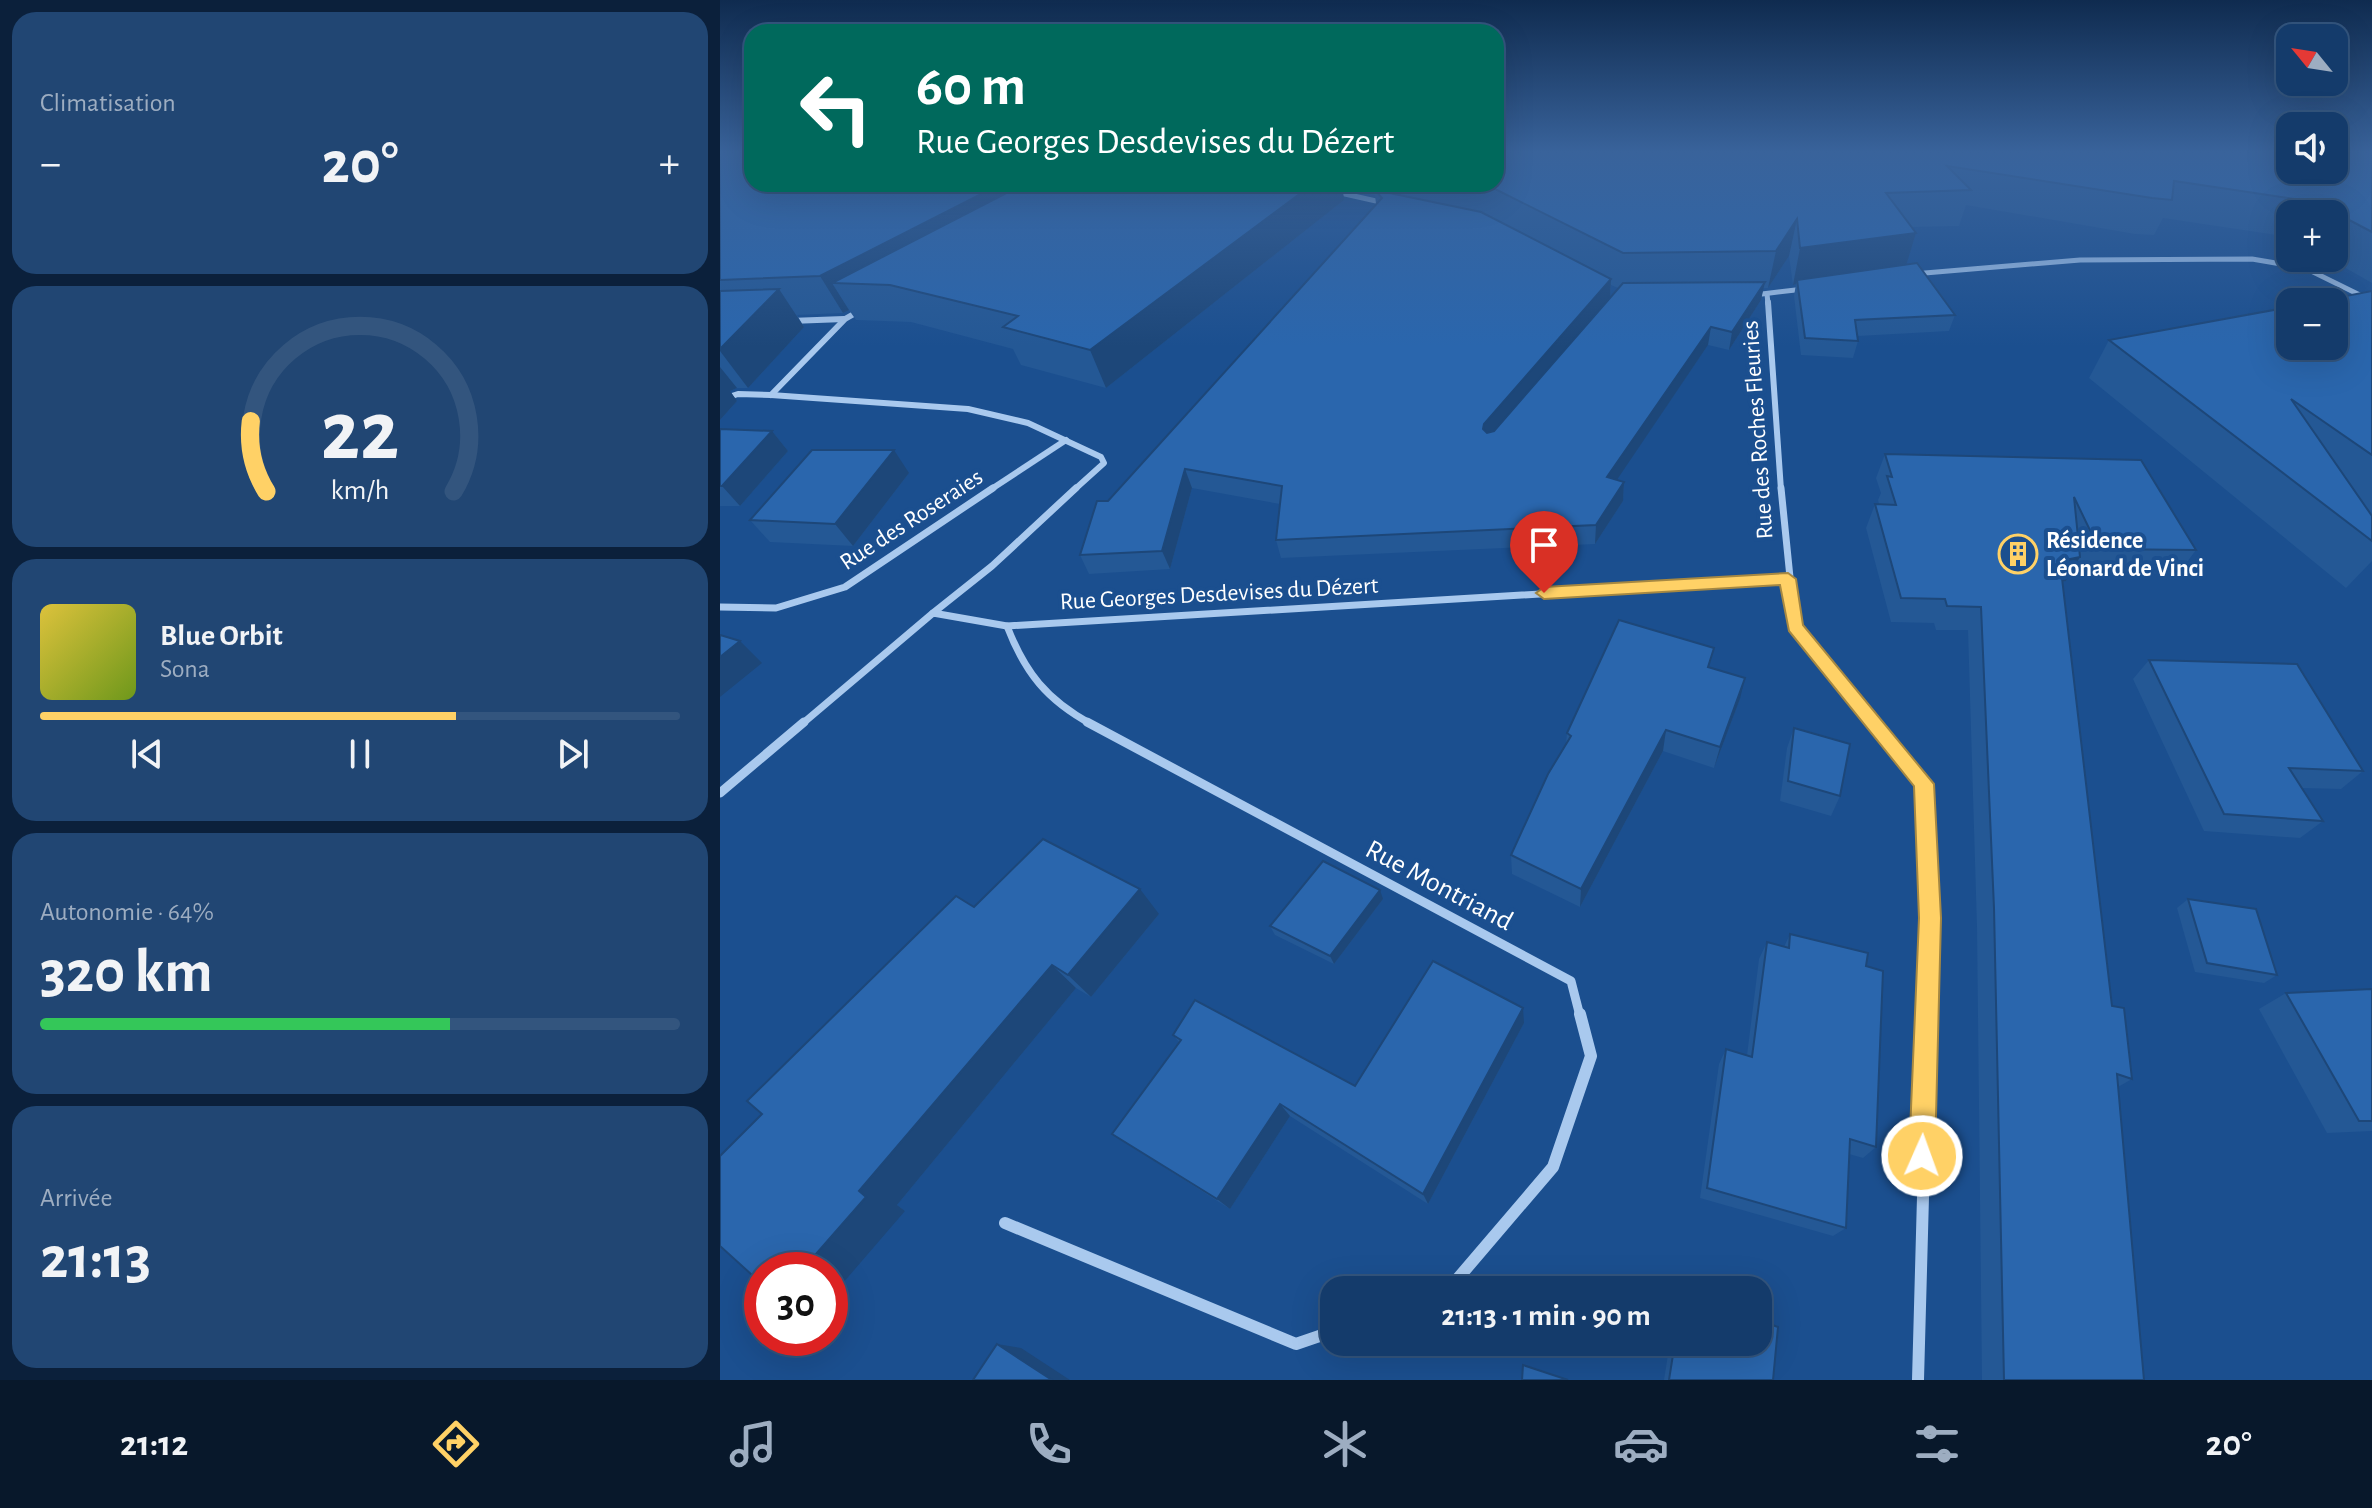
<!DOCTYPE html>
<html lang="fr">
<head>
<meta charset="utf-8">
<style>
  :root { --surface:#143b6b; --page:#214673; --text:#f1f3f6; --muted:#9dadc1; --line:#33557e; --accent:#ffd166 }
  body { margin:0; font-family:"Alegreya Sans",sans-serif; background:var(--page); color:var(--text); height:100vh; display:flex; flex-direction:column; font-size:30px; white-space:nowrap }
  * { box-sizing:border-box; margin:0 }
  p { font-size:26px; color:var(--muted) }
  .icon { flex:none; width:44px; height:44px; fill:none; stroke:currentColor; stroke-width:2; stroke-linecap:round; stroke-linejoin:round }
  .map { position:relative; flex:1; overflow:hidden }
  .sheet { display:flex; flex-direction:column; gap:12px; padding:12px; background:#0b203b; width:720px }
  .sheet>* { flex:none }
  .hud { position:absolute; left:24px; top:24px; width:760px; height:168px; border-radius:24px; box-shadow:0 8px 32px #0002,0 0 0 2px var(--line); background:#00695c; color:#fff; overflow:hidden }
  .needle { width:52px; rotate:300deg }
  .fabs { position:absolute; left:1556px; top:24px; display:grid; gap:16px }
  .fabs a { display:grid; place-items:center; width:72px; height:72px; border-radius:16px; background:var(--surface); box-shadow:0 8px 32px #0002,0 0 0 2px var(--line); font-size:40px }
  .speed { position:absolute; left:24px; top:1252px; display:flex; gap:16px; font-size:40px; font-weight:700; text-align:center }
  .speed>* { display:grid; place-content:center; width:104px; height:104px; border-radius:50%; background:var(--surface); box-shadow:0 8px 32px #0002,0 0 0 2px var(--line); line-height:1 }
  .speed .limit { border:12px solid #d22; background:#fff; color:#111 }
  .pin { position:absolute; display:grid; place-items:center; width:68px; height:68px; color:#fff; margin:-82px -34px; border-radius:50% 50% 50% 0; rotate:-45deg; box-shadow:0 0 8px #0007 }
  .pin .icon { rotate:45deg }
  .me { position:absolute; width:88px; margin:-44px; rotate:2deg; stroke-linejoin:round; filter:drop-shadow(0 0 6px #0008) }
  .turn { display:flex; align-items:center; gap:28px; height:168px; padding:0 40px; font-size:36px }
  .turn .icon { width:104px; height:104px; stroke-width:2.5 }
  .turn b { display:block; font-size:56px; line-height:68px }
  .big { font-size:60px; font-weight:600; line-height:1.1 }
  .sheet .card { flex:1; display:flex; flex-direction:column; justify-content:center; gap:12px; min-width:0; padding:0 28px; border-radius:24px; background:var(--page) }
  .sheet .dial { align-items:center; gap:0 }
  .dial svg { height:208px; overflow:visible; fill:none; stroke:var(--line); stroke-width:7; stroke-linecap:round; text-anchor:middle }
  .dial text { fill:var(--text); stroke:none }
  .song { display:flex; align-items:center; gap:24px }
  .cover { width:96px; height:96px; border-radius:12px; background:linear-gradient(135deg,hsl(50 70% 55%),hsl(80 70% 35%)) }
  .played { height:8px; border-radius:4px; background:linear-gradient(90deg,var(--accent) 65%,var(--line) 65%) }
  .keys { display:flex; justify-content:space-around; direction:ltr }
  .heat { display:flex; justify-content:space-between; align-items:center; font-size:44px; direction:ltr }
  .charge { height:12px; border-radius:6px; background:linear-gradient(90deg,#34c759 64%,var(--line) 0) }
  .trip { position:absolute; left:600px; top:1276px; width:452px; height:80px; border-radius:24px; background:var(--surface); box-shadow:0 8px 32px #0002,0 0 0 2px var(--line); font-weight:600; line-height:80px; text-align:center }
  .tab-bar { display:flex; height:128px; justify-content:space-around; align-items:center; background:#08182b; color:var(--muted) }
  .tab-bar .icon { width:56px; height:56px }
  .tab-bar .active { color:var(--accent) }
  .tab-bar b { font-size:36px; color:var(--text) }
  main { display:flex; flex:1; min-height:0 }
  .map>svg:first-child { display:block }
</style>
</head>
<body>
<main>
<section class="sheet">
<div class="card"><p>Climatisation</p>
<div class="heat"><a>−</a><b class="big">20°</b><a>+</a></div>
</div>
<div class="card dial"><svg viewBox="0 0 100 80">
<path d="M14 69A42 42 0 1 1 86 69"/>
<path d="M14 69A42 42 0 0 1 8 42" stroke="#ffd166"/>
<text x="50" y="56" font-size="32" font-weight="700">22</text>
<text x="50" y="72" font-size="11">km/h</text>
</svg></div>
<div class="card">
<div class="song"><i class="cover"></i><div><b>Blue Orbit</b><p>Sona</p></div></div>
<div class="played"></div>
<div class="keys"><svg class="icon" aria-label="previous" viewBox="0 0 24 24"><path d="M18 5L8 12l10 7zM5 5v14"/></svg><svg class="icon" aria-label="pause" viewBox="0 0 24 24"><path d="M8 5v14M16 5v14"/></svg><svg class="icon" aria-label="next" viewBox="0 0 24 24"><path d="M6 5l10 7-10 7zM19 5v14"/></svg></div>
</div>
<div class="card"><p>Autonomie · 64%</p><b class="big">320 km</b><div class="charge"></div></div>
<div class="card"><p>Arrivée</p><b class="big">21:13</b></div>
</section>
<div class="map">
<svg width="1652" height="1380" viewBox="0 0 1652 1380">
  <rect width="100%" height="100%" fill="#1b4f8f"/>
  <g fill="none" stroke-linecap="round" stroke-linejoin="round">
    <g stroke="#a9c9ee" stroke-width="5">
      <path d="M616,192l49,11"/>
      <path d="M1193,274l167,-14 172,-1 53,9 67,33"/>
      <path d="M1042,294l42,-5"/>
      <path d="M1047,294l1,10"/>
    </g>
    <g stroke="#a9c9ee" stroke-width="6">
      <path d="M1048,302l13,188"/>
      <path d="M70,321l54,-2"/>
      <path d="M51,395l74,-76 14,-8"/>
      <path d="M0,400l18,-6 33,1 197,14 60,14 73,34 3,6 -30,27"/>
      <path d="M270,490l76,-50"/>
    </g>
    <g stroke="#a9c9ee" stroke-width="7">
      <path d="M1061,488l14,139 80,97"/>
      <path d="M0,607l56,1 69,-21 148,-99"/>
      <path d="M213,613l59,-47 84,-78"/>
      <path d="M287,626c18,47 40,74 84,98"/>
      <path d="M82,724l131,-111 74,13 781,-47"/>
    </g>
    <g stroke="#a9c9ee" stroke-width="9">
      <path d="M367,722l484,259 9,35"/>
      <path d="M1153,722l51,62 6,134 -3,98"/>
      <path d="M0,793l84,-71"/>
    </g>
    <g stroke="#a9c9ee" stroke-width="12">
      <path d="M285,1223l291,121 38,-13"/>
      <path d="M728,1290l105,-123 38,-111 -11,-42"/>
      <path d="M1198,1380l10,-366"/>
    </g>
  </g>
  <g fill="#245895" fill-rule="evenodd">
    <path d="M0,153l32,31h744v-31h876v130l-44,-25h6v-44h-44v23l-127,-19 -9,17 -19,-1 -169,-29 -7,21 -47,1 4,6 -10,32 49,50 -6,16 -91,5v5l-5,17 -52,-3 -7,-59 2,-12 -3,1 -4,-29 -21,32h-5l-2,12 -32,50 -21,-5 -92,135 8,2 -1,19 -28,43 -314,14 -5,-18 4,-36 -88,-16 -22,81 -81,5 -9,-19 28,-54 268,-297 -1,-9 -11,-2 -5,-5 -4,3 -13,-3 2,12 -238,188 -85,-23 -8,-16 -102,-27 -55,-2 -7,-10 -6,3 -46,2 7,12 -56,61h-11l-7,3 7,10 -17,19zM891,285l7,3 -8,9z"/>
    <path d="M1652,291v270l-26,27 -257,-210 20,-38z"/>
    <path d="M0,429l52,2 16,20 -48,55h-20z"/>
    <path d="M1165,454l256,6 55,90 -18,24 -94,-1 -6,-13 -12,21 -4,1 50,424 20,73 -14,8 26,293h-162l-5,-453 -9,-297h-32l-2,-7 -43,-1 -25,-94 9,-24h4l-1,-4 3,-7 -5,-15z"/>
    <path d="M189,473l-56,73 -83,-4 -20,-22z"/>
    <path d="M1429,660l214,111 -22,18 -40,-1 22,33 -23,17 -96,-7 -71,-152z"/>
    <path d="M990,667l30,32 -26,69 -51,-17 -83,156 -68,-33 -1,-19 55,-111 1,-11z"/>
    <path d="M1074,728l46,68 -9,20 -51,-15 7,-53z"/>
    <path d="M663,899l-49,65 -59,-29 -5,-9z"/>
    <path d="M1468,899l89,76 -13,8 -69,-11 -18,-64z"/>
    <path d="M254,907l185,7 -68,83 -15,-9 -179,217 8,6 -185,35z"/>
    <path d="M1070,934l76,32 10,181 -13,11 -14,-4 -3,74 -13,8 -133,-38 19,-134 7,-15 21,6 12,-96 8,-17 17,5z"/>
    <path d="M1652,989v142l-45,2 -68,-124 27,-16z"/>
    <path d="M804,1023l-96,181 -138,-88 -60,93 -118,-75 67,-92 -6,-7 182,51z"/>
    <path d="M950,1342h88l15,38h-109z"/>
  </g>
  <g fill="#1d4779">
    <path d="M281,184h80l-191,101 -58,-2 17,27 -6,3 -23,-37z"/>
    <path d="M593,184h29l2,16 -238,188 -16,-38z"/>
    <path d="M634,184h4l1,4 -4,3z"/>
    <path d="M1077,219l-8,37 -21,32 8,-37z"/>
    <path d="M1196,233l-11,36 -108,11 -1,4 -3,1 7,-37z"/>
    <path d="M891,279l-1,18 -125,145 -2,-13 1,-5z"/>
    <path d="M1045,282l-4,18 -32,50 3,-18z"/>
    <path d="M59,289l25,38 -56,61 -28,-37v-2z"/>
    <path d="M991,327l-3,18 -102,151 1,-19z"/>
    <path d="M0,367l17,21 -7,3 7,10 -17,19z"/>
    <path d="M52,431l16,20 -48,55 -18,-20z"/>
    <path d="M174,450l15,23 -56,73 -18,-22z"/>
    <path d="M465,469l7,19 -22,81 -8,-18z"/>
    <path d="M904,482l-1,19 -28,43 1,-19z"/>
    <path d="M1360,557l-14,24 -20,4 14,-24z"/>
    <path d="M20,641l22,22 -42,34v-40z"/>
    <path d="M1025,678l-5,21 -26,69 6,-21z"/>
    <path d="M946,730l-3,21 -83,156 1,-18z"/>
    <path d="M420,889l19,25 -68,83 -23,-22z"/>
    <path d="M660,890l3,9 -49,65 -4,-8z"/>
    <path d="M332,965l24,23 -179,217 8,6 -75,87v-28h-28l57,-79z"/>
    <path d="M803,1008l1,15 -96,181 -5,-10z"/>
    <path d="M560,1104l10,12 -60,93 -13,-10z"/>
    <path d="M277,1344l24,4 49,32h-18z"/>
  </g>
  <g fill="#2a66ad" stroke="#1d4779" stroke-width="2">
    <path d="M0,153h32v31h249l-181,92 -100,4z"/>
    <path d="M776,153h794v17h44v-17h38v79l-57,-30 -141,-21 -2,19 -20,-2 -205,-32 24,24 -85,3 30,40 -116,15 -3,-29 -21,32 -153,2 -138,-69h11z"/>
    <path d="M304,184h289l-223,166 -87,-23 15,-11 -128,-31 -58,-2z"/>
    <path d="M655,190l106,22 130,67 -127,145 -1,5 4,4 7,-2 129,-148 142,-1 -33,50 -21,-5 -104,150 17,5 -28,43 -320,15 6,-54 -97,-17 -23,82 -82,4 17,-54h11l274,-303z"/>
    <path d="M1197,263l38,52 -100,5 3,21 -53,-3 -8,-58z"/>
    <path d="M59,289l-59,60v-58z"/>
    <path d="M1652,291v164l-81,-56 81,117v25l-263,-201 181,-33v39h44v-44h-19z"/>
    <path d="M0,429l52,2 -50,55h-2z"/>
    <path d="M92,450h82l-59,74 -85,-4z"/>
    <path d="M1165,454l256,6 55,90 -97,-1 -25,-52 6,60 -20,4 52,445 12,2 8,71 -15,-5 27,306h-140l-10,-472 -13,-301 -34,-1 -2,-7 -44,-1 -26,-94 21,1 -9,-29 5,1z"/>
    <path d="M899,620l95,28 -6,19 37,11 -25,69 -54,-17 -85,159 -70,-34 37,-81 23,-38 -4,-3z"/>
    <path d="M0,635l20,6 -20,16z"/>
    <path d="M1429,660l148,4 66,107 -74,-3 34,53 -99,-7z"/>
    <path d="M1074,728l56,16 -10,52 -52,-15z"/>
    <path d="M323,839l97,50 -72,86 -16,-10 -193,226 7,6 -64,73h-40v14l-42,-38v-90l42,-42 -15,-13 209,-205 18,11z"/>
    <path d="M603,861l57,29 -50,66 -60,-30z"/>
    <path d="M1468,899l68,10 21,66 -70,-12z"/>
    <path d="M1070,934l78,19 -2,13 17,5 -7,176 -26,-8 -4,89 -139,-40 19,-139 26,8 15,-115 22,6z"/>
    <path d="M713,961l90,47 -100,186 -143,-90 -63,95 -105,-65 69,-94 -8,-5 22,-35 160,86z"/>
    <path d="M1652,989v132h-13l-73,-128z"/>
    <path d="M1038,1320l20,7 -5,53h-104l6,-38h83z"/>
    <path d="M277,1344l55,36h-79z"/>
    <path d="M803,1365l45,15h-46z"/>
  </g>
  <linearGradient id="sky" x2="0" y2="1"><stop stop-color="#0f2b4f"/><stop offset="0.44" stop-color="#39639b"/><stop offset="1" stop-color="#39639b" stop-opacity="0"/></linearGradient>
  <rect width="1652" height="346" fill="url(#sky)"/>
  <path fill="#ffd166" stroke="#a68842" stroke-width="2" d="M1068,573l8,6 7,46 131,159 7,134 -6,238 -4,9 -9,4 -9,-4 -4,-9 10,-238 -5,-132 -125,-155 -9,-46 -236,14 -8,-6 8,-6z"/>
  <defs>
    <g id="building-ring" transform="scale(2)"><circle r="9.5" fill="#1b4f8f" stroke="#ffd166" stroke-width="1.5"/><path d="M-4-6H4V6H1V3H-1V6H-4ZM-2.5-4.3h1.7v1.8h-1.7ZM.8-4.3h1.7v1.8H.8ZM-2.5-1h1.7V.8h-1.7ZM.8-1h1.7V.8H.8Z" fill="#ffd166"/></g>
  </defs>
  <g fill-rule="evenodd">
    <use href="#building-ring" x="1298" y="554"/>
  </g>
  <g text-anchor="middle" stroke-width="8" stroke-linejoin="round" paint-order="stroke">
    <g font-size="24" fill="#fff" stroke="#1b4f8f">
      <text transform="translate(1037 430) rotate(-94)" y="8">Rue des Roches Fleuries</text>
      <text transform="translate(191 519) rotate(-33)" y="8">Rue des Roseraies</text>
      <text transform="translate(499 593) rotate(-3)" y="8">Rue Georges Desdevises du Dézert</text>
    </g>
    <g font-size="24" font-weight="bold" fill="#fff" stroke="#1b4f8f" text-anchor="start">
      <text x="1326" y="548">Résidence<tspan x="1326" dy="28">Léonard de Vinci</tspan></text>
    </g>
    <g font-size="28" fill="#fff" stroke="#1b4f8f">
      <text transform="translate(720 884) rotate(28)" y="10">Rue Montriand</text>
    </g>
  </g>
</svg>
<div class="fabs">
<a><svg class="needle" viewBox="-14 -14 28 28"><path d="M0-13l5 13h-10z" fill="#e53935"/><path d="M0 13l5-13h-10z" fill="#9dadc1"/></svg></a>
<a><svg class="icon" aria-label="sound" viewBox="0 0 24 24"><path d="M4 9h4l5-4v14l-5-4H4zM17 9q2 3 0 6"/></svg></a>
<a>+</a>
<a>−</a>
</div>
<div class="speed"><div class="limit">30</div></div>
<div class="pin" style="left:824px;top:593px;background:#d93025"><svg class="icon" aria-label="arrive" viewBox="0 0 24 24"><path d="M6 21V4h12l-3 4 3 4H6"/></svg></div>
<svg class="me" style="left:1202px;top:1156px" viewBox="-20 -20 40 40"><circle r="17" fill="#ffd166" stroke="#fff" stroke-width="3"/><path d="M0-11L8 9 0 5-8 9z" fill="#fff"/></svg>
<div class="trip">21:13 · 1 min · 90 m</div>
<div class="hud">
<div class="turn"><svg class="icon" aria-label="left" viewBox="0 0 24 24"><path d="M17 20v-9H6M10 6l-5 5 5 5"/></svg><div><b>60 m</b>Rue Georges Desdevises du Dézert</div></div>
</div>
</div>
</main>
<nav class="tab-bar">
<b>21:12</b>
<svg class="icon active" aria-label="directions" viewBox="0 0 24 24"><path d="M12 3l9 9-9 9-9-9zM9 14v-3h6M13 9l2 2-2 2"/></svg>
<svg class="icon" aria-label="music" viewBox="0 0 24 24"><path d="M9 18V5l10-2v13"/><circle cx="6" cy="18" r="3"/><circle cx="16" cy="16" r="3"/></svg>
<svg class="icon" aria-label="phone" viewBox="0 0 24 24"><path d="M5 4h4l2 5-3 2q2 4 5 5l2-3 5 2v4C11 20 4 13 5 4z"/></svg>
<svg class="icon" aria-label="climate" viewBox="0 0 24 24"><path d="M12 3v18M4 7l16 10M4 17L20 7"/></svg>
<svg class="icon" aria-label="car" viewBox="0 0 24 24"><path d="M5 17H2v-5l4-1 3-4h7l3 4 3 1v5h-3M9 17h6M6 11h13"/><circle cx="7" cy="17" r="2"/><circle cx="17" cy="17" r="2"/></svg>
<svg class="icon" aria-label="filters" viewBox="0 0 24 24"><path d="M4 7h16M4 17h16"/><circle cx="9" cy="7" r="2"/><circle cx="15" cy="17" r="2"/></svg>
<b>20°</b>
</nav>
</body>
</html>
